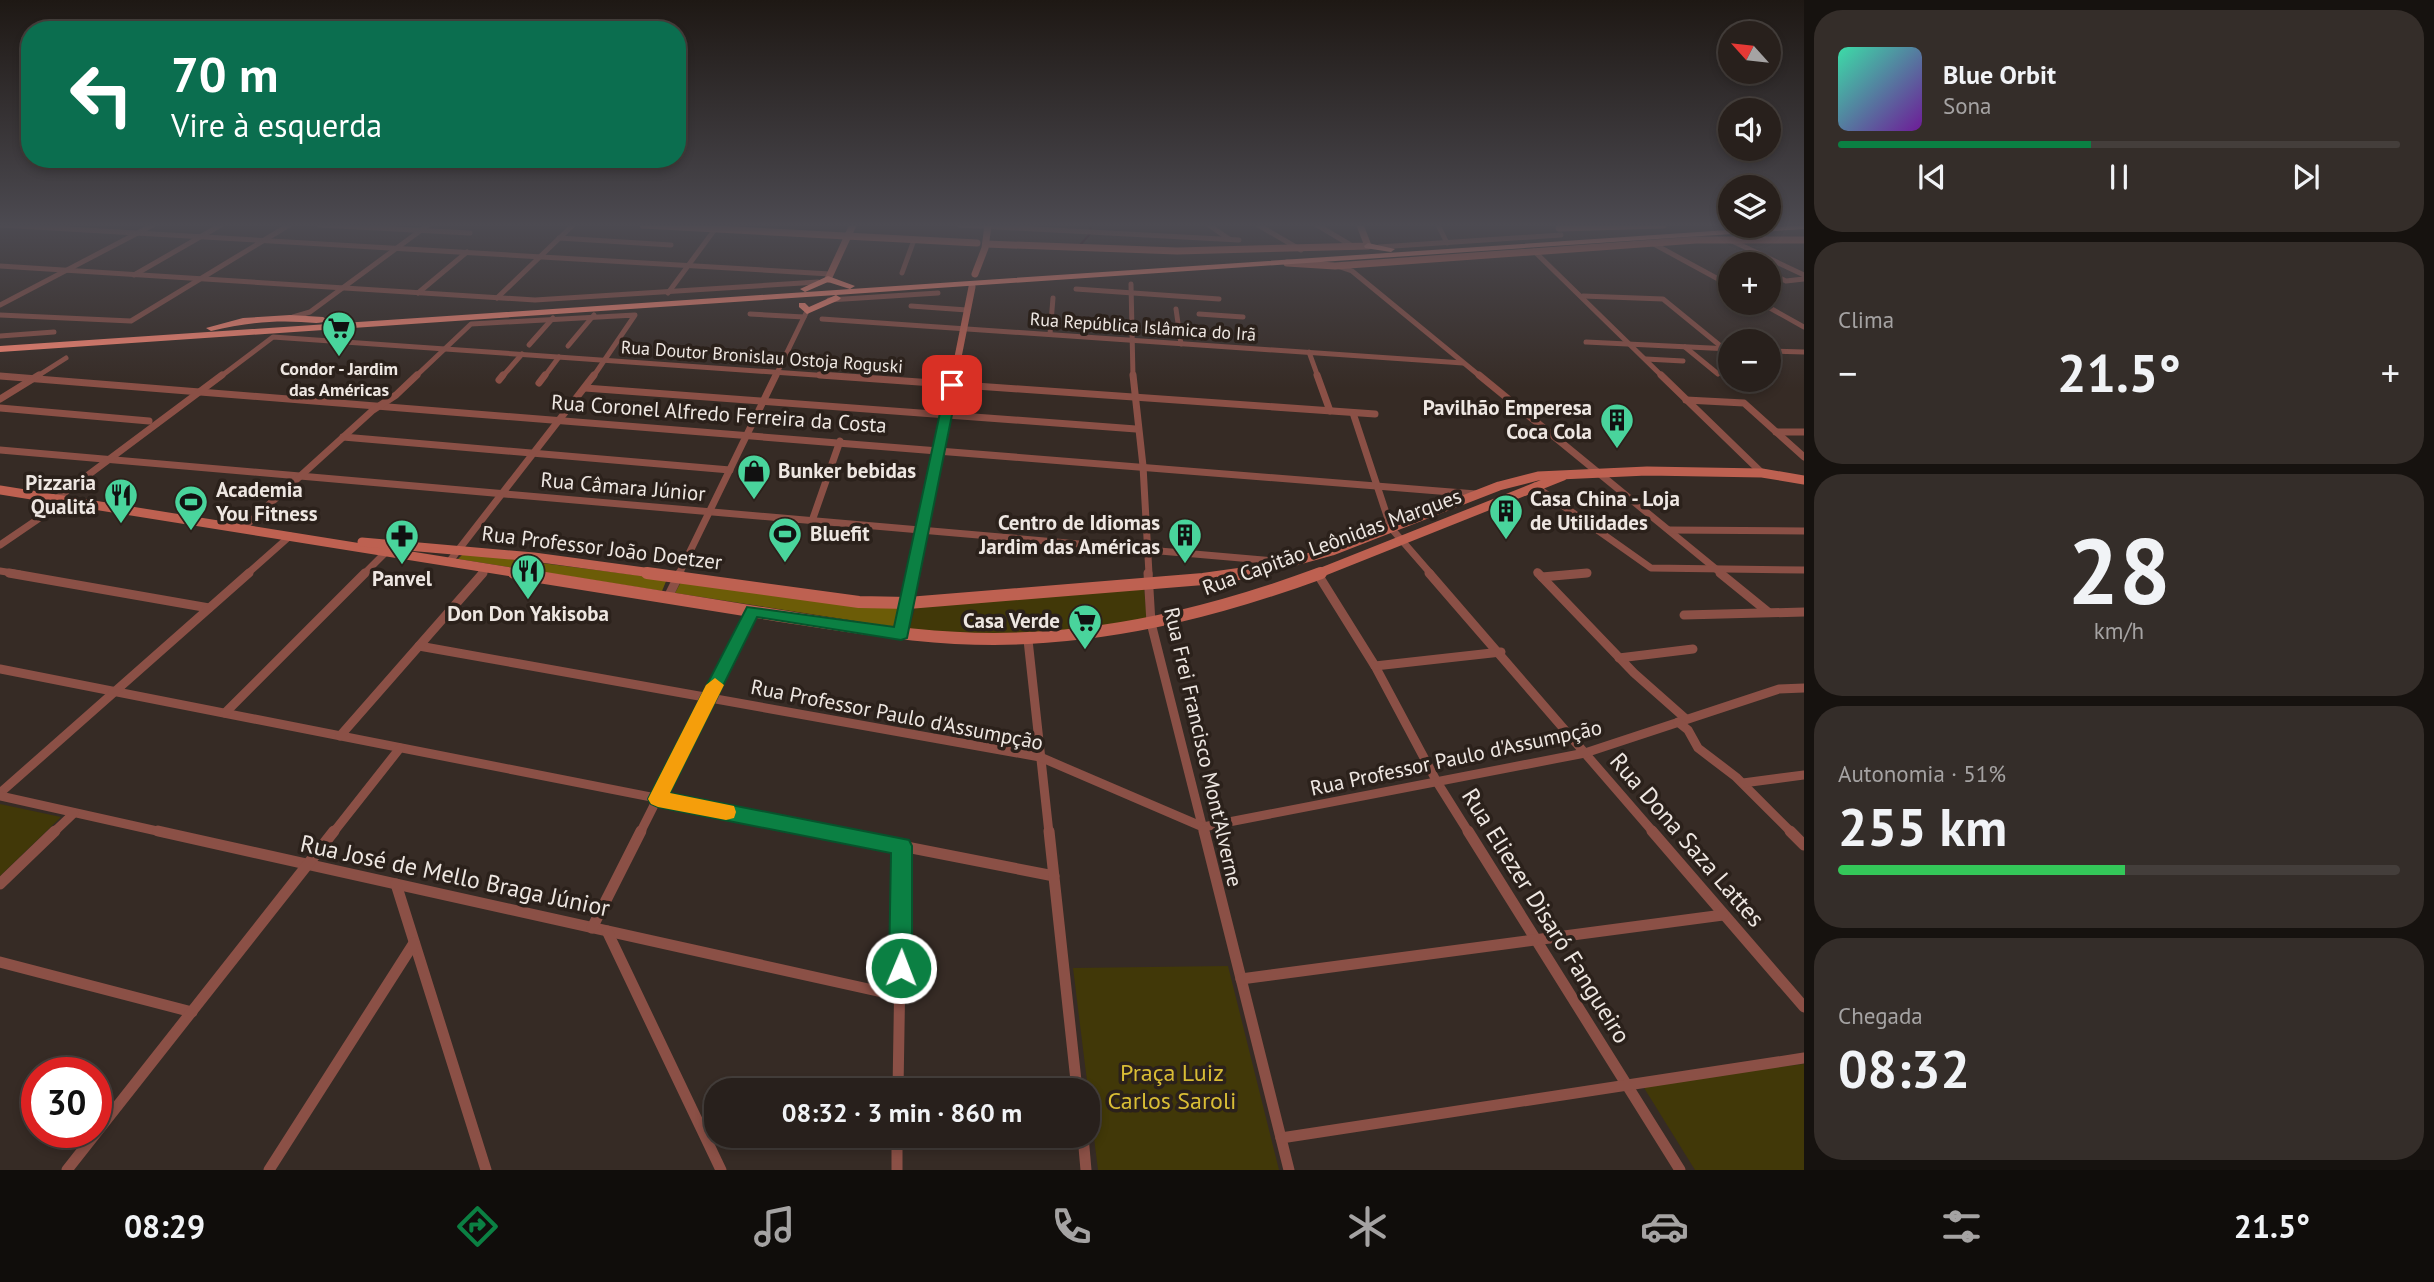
<!DOCTYPE html>
<html lang="pt">
<head>
<meta charset="utf-8">
<style>
  :root { --surface:#28201c; --page:#342d29; --text:#f1f3f6; --muted:#a5a3a3; --line:#443e3b; --accent:#0b8043 }
  body { margin:0; font-family:"PT Sans",sans-serif; background:var(--page); color:var(--text); height:100vh; display:flex; flex-direction:column; font-size:26px; white-space:nowrap }
  * { box-sizing:border-box; margin:0 }
  p { font-size:23px; color:var(--muted) }
  .icon { flex:none; width:38px; height:38px; fill:none; stroke:currentColor; stroke-width:2; stroke-linecap:round; stroke-linejoin:round }
  .map { position:relative; flex:1; overflow:hidden }
  .details { display:flex; flex-direction:column; gap:10px; padding:10px; background:#16120f; width:630px }
  .details>* { flex:none }
  .banner { position:absolute; left:21px; top:21px; width:665px; height:147px; border-radius:28px; box-shadow:0 4px 10px #0003,0 0 0 2px var(--line); background:#0b6e4f; color:#fff; overflow:hidden }
  .needle { width:46px; rotate:297deg }
  .fabs { position:absolute; left:1718px; top:21px; display:grid; gap:14px }
  .fabs a { display:grid; place-items:center; width:63px; height:63px; border-radius:50%; background:var(--surface); box-shadow:0 4px 10px #0003,0 0 0 2px var(--line); font-size:35px }
  .speed { position:absolute; left:21px; top:1057px; display:flex; gap:14px; font-size:35px; font-weight:700; text-align:center }
  .speed>* { display:grid; place-content:center; width:91px; height:91px; border-radius:50%; background:var(--surface); box-shadow:0 4px 10px #0003,0 0 0 2px var(--line); line-height:1 }
  .speed .limit { border:10px solid #d22; background:#fff; color:#111 }
  .pin { position:absolute; display:grid; place-items:center; width:60px; height:60px; color:#fff; margin:-30px; border-radius:14px; box-shadow:0 4px 10px #0006 }
  .me { position:absolute; width:77px; margin:-38px; rotate:1deg; stroke-linejoin:round; filter:drop-shadow(0 0 5px #0008) }
  .turn { display:flex; align-items:center; gap:24px; height:147px; padding:0 35px; font-size:32px }
  .turn .icon { width:91px; height:91px; stroke-width:2.5 }
  .turn b { display:block; font-size:49px; line-height:60px }
  .big { font-size:52px; font-weight:700; line-height:1.1 }
  .details .tile { flex:1; display:flex; flex-direction:column; justify-content:center; gap:10px; min-width:0; padding:0 24px; border-radius:28px; background:var(--page) }
  .details .dial { align-items:center; gap:0 }
  .dial b { font-size:91px; line-height:1 }
  .song { display:flex; align-items:center; gap:21px }
  .cover { width:84px; height:84px; border-radius:10px; background:linear-gradient(135deg,hsl(160 70% 55%),hsl(280 70% 35%)) }
  .played { height:7px; border-radius:4px; background:linear-gradient(90deg,var(--accent) 45%,var(--line) 45%) }
  .keys { display:flex; justify-content:space-around; direction:ltr }
  .heat { display:flex; justify-content:space-between; align-items:center; font-size:38px; direction:ltr }
  .charge { height:10px; border-radius:5px; background:linear-gradient(90deg,#34c759 51%,var(--line) 0) }
  .trip { position:absolute; left:704px; top:1078px; width:396px; height:70px; border-radius:28px; background:var(--surface); box-shadow:0 4px 10px #0003,0 0 0 2px var(--line); font-weight:700; line-height:70px; text-align:center }
  .tabs { display:flex; height:112px; justify-content:space-around; align-items:center; background:#100d0b; color:var(--muted) }
  .tabs .icon { width:49px; height:49px }
  .tabs .current { color:var(--accent) }
  .tabs b { font-size:32px; color:var(--text) }
  main { display:flex; flex:1; min-height:0 }
  .map>svg:first-child { display:block }
</style>
</head>
<body>
<main>
<div class="map">
<svg width="1804" height="1170" viewBox="0 0 1804 1170">
  <rect width="100%" height="100%" fill="#362b25"/>
  <g fill="#413808">
    <path d="M1144,587l3,32 -118,17 -120,-5 6,-23z"/>
    <path d="M0,804l61,13 -61,59z"/>
    <path d="M1228,966l51,204h-181l-25,-202z"/>
    <path d="M1804,1064v106h-109l-54,-87z"/>
  </g>
  <g fill="#6c5c07">
    <path d="M464,553l203,26 -5,12 -204,-32z"/>
    <path d="M681,582l218,26 -5,19 -219,-34z"/>
  </g>
  <g fill="none" stroke-linecap="round" stroke-linejoin="round">
    <g stroke="#2b010c" stroke-width="2">
      <path d="M1090,225l1,4"/>
      <path d="M1080,245l10,-11"/>
    </g>
    <path stroke="#524741" stroke-width="7" stroke-dasharray="7 3.5" stroke-linecap="butt" d="M1752,226l12,7"/>
    <g stroke="#8b5046" stroke-width="5">
      <path d="M0,225l830,49"/>
      <path d="M319,225l151,8"/>
      <path d="M959,225l280,15"/>
      <path d="M1209,225l20,14"/>
      <path d="M1258,225l43,25"/>
      <path d="M1317,225l37,22"/>
      <path d="M1438,225l9,18"/>
      <path d="M559,238l112,7"/>
      <path d="M1728,239l76,36"/>
      <path d="M1652,243l79,43"/>
      <path d="M1379,247l182,-12"/>
      <path d="M1534,251l129,126"/>
      <path d="M1751,264l-15,-7 22,-2"/>
      <path d="M0,266l535,34 283,-18"/>
      <path d="M1337,266l15,5 129,106"/>
      <path d="M902,273l12,-33"/>
      <path d="M1769,273l17,8 18,-2"/>
      <path d="M134,275l87,-50"/>
      <path d="M1131,284l2,93"/>
      <path d="M1076,289l143,10"/>
      <path d="M418,293l49,-41"/>
      <path d="M668,293l50,-68"/>
      <path d="M1583,296l80,3 60,49"/>
      <path d="M497,298l76,-73"/>
      <path d="M829,300l109,-7"/>
      <path d="M1761,303l43,24"/>
      <path d="M0,305l153,-80"/>
      <path d="M911,306l56,4"/>
      <path d="M1176,309l5,35"/>
      <path d="M750,314l54,3"/>
      <path d="M1199,314l44,3"/>
      <path d="M0,315l131,6 158,-96"/>
      <path d="M293,317l17,-5 118,-87"/>
      <path d="M822,319l641,44"/>
      <path d="M1050,334l3,-36"/>
      <path d="M0,336l54,-4"/>
      <path d="M1586,342l145,7"/>
      <path d="M529,345l24,-27"/>
      <path d="M568,346l26,-31"/>
      <path d="M1685,347l33,27"/>
      <path d="M1769,351l35,1"/>
      <path d="M1309,352l9,25"/>
      <path d="M1646,359l37,2"/>
      <path d="M0,376l9,1"/>
      <path d="M36,377l30,-19"/>
      <path d="M220,377l53,-40 571,40"/>
      <path d="M415,377l56,-53 164,-9 -42,62"/>
      <path d="M502,377l20,-23"/>
      <path d="M544,377l15,-20"/>
      <path d="M775,377l32,-66"/>
    </g>
    <g stroke="#8b5046" stroke-width="7">
      <path d="M820,375l555,39"/>
      <path d="M1133,375l10,91 6,108"/>
      <path d="M1317,375l13,36"/>
      <path d="M1479,375l243,199"/>
      <path d="M1661,375l101,98"/>
      <path d="M0,376l1476,118"/>
      <path d="M499,380l4,-5"/>
      <path d="M539,383l6,-8"/>
      <path d="M585,388l551,41"/>
      <path d="M0,399l39,-24"/>
      <path d="M1686,400l58,3 60,54"/>
      <path d="M0,408l149,13"/>
      <path d="M1353,413l38,115 40,46"/>
      <path d="M1776,432h28"/>
      <path d="M343,437l387,33"/>
      <path d="M0,450l1287,112"/>
      <path d="M1535,486l116,82 153,2"/>
      <path d="M56,499l166,-124"/>
      <path d="M812,521l28,-80"/>
      <path d="M242,529l131,-119 23,-15 21,-20"/>
      <path d="M1669,530l135,1"/>
      <path d="M0,545l66,-45"/>
      <path d="M449,562l145,-187"/>
      <path d="M0,571l19,3"/>
      <path d="M1537,572l2,2"/>
      <path d="M247,574l43,-38"/>
      <path d="M364,574l22,-22"/>
      <path d="M481,574l6,-6"/>
      <path d="M679,574l97,-199"/>
      <path d="M1572,574l15,-1"/>
    </g>
    <g stroke="#8b5046" stroke-width="9">
      <path d="M9,573l200,35"/>
      <path d="M1148,573l3,50 53,210"/>
      <path d="M1317,573l58,93 62,116 32,51"/>
      <path d="M1429,573l225,260"/>
      <path d="M1538,573l96,100 52,46"/>
      <path d="M1720,573l48,39"/>
      <path d="M1542,577l45,-4"/>
      <path d="M668,597l12,-24"/>
      <path d="M1684,615l120,-3"/>
      <path d="M1028,640l21,193"/>
      <path d="M419,646l621,111 163,70 382,-74 194,-64 25,-1"/>
      <path d="M1619,658l74,-9"/>
      <path d="M1375,666l126,-14"/>
      <path d="M0,669l834,164"/>
      <path d="M225,713l140,-140"/>
      <path d="M1678,722l10,8 10,18 38,29 56,56"/>
      <path d="M340,736l143,-163"/>
      <path d="M1743,783l61,-8"/>
      <path d="M0,793l249,-220"/>
      <path d="M0,796l166,37"/>
      <path d="M53,833l21,-20"/>
      <path d="M333,833l67,-85"/>
      <path d="M640,833l112,-222"/>
    </g>
    <g stroke="#8b5046" stroke-width="11">
      <path d="M158,831l742,165"/>
      <path d="M825,831l229,45"/>
      <path d="M1049,831l28,259"/>
      <path d="M1204,831l85,339"/>
      <path d="M1468,831l212,339"/>
      <path d="M1652,831l152,176"/>
      <path d="M1790,831l14,14"/>
      <path d="M0,884l55,-53"/>
      <path d="M396,884l90,286"/>
      <path d="M592,928l49,-97"/>
      <path d="M607,931l114,239"/>
      <path d="M0,962l192,50"/>
      <path d="M1241,979l482,-64"/>
      <path d="M898,1090l4,-244"/>
      <path d="M897,1136v34"/>
      <path d="M1083,1136l3,34"/>
      <path d="M1281,1138l523,-80"/>
      <path d="M67,1170l267,-339"/>
      <path d="M269,1170l145,-227"/>
    </g>
    <g stroke="#be6151" stroke-width="7">
      <path d="M643,225l334,18"/>
      <path d="M1559,228l104,-3"/>
      <path d="M986,244l191,7 191,-5 -8,-21"/>
      <path d="M1287,263l48,3 361,-26h108"/>
      <path d="M975,274l10,-26 3,-23"/>
      <path d="M828,279l25,-54"/>
      <path d="M954,377l18,-90"/>
    </g>
    <g stroke="#be6151" stroke-width="9">
      <path d="M0,490l524,84"/>
      <path d="M362,542l172,15 125,17"/>
      <path d="M913,574l41,-199"/>
      <path d="M1234,574l29,-4 69,-19 167,-65 39,-10 109,-5 115,2 42,7"/>
      <path d="M1317,574l246,-98"/>
    </g>
    <g stroke="#be6151" stroke-width="12">
      <path d="M514,573c87,14 174,28 261,42 84,13 168,28 253,23 102,-5 198,-30 293,-65"/>
      <path d="M647,573l212,29 49,1 295,-24 43,-6"/>
      <path d="M901,634l13,-61"/>
    </g>
    <g fill="#f88571" fill-rule="evenodd">
      <path d="M1804,225v4l-968,66 5,3 -2,2 -32,14 -8,-7v-4h6l4,4 27,-12 -836,57v-6z"/>
      <path d="M1368,243l27,6 -4,3 -26,-4 -1,-2z"/>
      <path d="M828,276l27,10 -5,3 -22,-7 -23,10 -5,-3z"/>
      <path d="M290,315l33,2 5,3c-8,5 -18,2 -27,2 -31,-2 -61,2 -90,9l-5,-3 37,-10z"/>
    </g>
  </g>
  <linearGradient id="sky" x2="0" y2="1"><stop stop-color="#1e1814"/><stop offset="0.58" stop-color="#4c4a51"/><stop offset="1" stop-color="#4c4a51" stop-opacity="0"/></linearGradient>
  <rect width="1804" height="388" fill="url(#sky)"/>
  <path fill="#0b8043" stroke="#07532c" stroke-width="2" d="M952,381l6,4 -51,253 -6,2 -144,-23 -87,176 239,47 3,6v122l-3,8 -8,3 -8,-3 -4,-8 2,-115 -233,-46 -7,-3 -3,-5 99,-192 147,20 52,-242z"/>
  <path fill="#f59e0b" d="M715,678l9,7 -54,108 64,13 2,6 -2,6 -8,2 -68,-13 -7,-3 -3,-5 58,-114z"/>
  <defs>
    <g id="supermarket-pin" transform="scale(1.75)"><path d="M0 17L-7.5 6A9.5 9.5 0 1 1 7.5 6Z" fill="#49d49c" stroke="#2b211b"/><path d="M-6-5.5h2.5l.6 2H6L4.5 2H-2.5L-4.4-4H-6ZM-1.5 3.2a1.3 1.3 0 1 0 .1 0ZM3 3.2a1.3 1.3 0 1 0 .1 0Z" fill="#111"/></g>
    <g id="building-pin" transform="scale(1.75)"><path d="M0 17L-7.5 6A9.5 9.5 0 1 1 7.5 6Z" fill="#49d49c" stroke="#2b211b"/><path d="M-4-6H4V6H1V3H-1V6H-4ZM-2.5-4.3h1.7v1.8h-1.7ZM.8-4.3h1.7v1.8H.8ZM-2.5-1h1.7V.8h-1.7ZM.8-1h1.7V.8H.8Z" fill="#111"/></g>
    <g id="shop-pin" transform="scale(1.75)"><path d="M0 17L-7.5 6A9.5 9.5 0 1 1 7.5 6Z" fill="#49d49c" stroke="#2b211b"/><path d="M-5-2.5h2.3a2.7 3.5 0 0 1 5.4 0H5L5.5 6h-11ZM-1.5-2.5h3a1.5 2.3 0 0 0-3 0Z" fill="#111"/></g>
    <g id="restaurant-pin" transform="scale(1.75)"><path d="M0 17L-7.5 6A9.5 9.5 0 1 1 7.5 6Z" fill="#49d49c" stroke="#2b211b"/><path d="M-5-6h1v4h1v-4h1v4h1v-4h1v5L-1.5 .5V6h-2V.5L-5-1ZM5-6V6H3V1.5H1.5Q1.5-4 5-6Z" fill="#111"/></g>
    <g id="stadium-pin" transform="scale(1.75)"><path d="M0 17L-7.5 6A9.5 9.5 0 1 1 7.5 6Z" fill="#49d49c" stroke="#2b211b"/><path d="M0-5a6.5 5 0 1 0 0 10a6.5 5 0 1 0 0-10ZM-3.5-1.8h7v3.6h-7Z" fill="#111"/></g>
    <g id="pharmacy-pin" transform="scale(1.75)"><path d="M0 17L-7.5 6A9.5 9.5 0 1 1 7.5 6Z" fill="#49d49c" stroke="#2b211b"/><path d="M-2-6h4v4h4v4h-4v4h-4v-4h-4v-4h4Z" fill="#111"/></g>
  </defs>
  <g fill-rule="evenodd">
    <use href="#supermarket-pin" x="339" y="328"/>
    <use href="#building-pin" x="1617" y="420"/>
    <use href="#shop-pin" x="754" y="471"/>
    <use href="#restaurant-pin" x="121" y="495"/>
    <use href="#stadium-pin" x="191" y="502"/>
    <use href="#building-pin" x="1506" y="511"/>
    <use href="#stadium-pin" x="785" y="534"/>
    <use href="#building-pin" x="1185" y="535"/>
    <use href="#pharmacy-pin" x="402" y="536"/>
    <use href="#restaurant-pin" x="528" y="571"/>
    <use href="#supermarket-pin" x="1085" y="621"/>
  </g>
  <g text-anchor="middle" stroke-width="7" stroke-linejoin="round" paint-order="stroke">
    <g font-size="18" fill="#eee7e2" stroke="#2b211b">
      <text transform="translate(1143 327) rotate(4)" y="6">Rua República Islâmica do Irã</text>
      <text transform="translate(762 357) rotate(4)" y="6">Rua Doutor Bronislau Ostoja Roguski</text>
    </g>
    <g font-size="18" font-weight="bold" fill="#eee7e2" stroke="#2b211b">
      <text x="339" y="375">Condor - Jardim<tspan x="339" dy="21">das Américas</tspan></text>
    </g>
    <g font-size="21" font-weight="bold" fill="#eee7e2" stroke="#2b211b" text-anchor="end">
      <text x="1592" y="415">Pavilhão Emperesa<tspan x="1592" dy="24">Coca Cola</tspan></text>
      <text x="778" y="478" text-anchor="start">Bunker bebidas</text>
      <text x="96" y="490">Pizzaria<tspan x="96" dy="24">Qualitá</tspan></text>
      <text x="216" y="497" text-anchor="start">Academia<tspan x="216" dy="24">You Fitness</tspan></text>
      <text x="1530" y="506" text-anchor="start">Casa China - Loja<tspan x="1530" dy="24">de Utilidades</tspan></text>
      <text x="1160" y="530">Centro de Idiomas<tspan x="1160" dy="24">Jardim das Américas</tspan></text>
      <text x="810" y="541" text-anchor="start">Bluefit</text>
      <text x="402" y="586" text-anchor="middle">Panvel</text>
      <text x="528" y="621" text-anchor="middle">Don Don Yakisoba</text>
      <text x="1060" y="628">Casa Verde</text>
    </g>
    <g font-size="21" fill="#eee7e2" stroke="#2b211b">
      <text transform="translate(719 414) rotate(4)" y="7">Rua Coronel Alfredo Ferreira da Costa</text>
      <text transform="translate(623 487) rotate(5)" y="7">Rua Câmara Júnior</text>
      <text transform="translate(1332 542) rotate(-20)" y="7">Rua Capitão Leônidas Marques</text>
      <text transform="translate(602 548) rotate(7)" y="7">Rua Professor João Doetzer</text>
      <text transform="translate(897 715) rotate(11)" y="7">Rua Professor Paulo d'Assumpção</text>
      <text transform="translate(1203 747) rotate(77)" y="7">Rua Frei Francisco Mont'Alverne</text>
      <text transform="translate(1456 758) rotate(-12)" y="7">Rua Professor Paulo d'Assumpção</text>
    </g>
    <g font-size="24" fill="#eee7e2" stroke="#2b211b">
      <text transform="translate(1687 840) rotate(49)" y="8">Rua Dona Saza Lattes</text>
      <text transform="translate(455 876) rotate(12)" y="8">Rua José de Mello Braga Júnior</text>
      <text transform="translate(1546 916) rotate(58)" y="8">Rua Eliezer Disaró Fangueiro</text>
    </g>
    <g font-size="24" fill="#d9bd35" stroke="#2b211b">
      <text x="1172" y="1081">Praça Luiz<tspan x="1172" dy="28">Carlos Saroli</tspan></text>
    </g>
  </g>
</svg>
<div class="fabs">
<a><svg class="needle" viewBox="-14 -14 28 28"><path d="M0-13l5 13h-10z" fill="#e53935"/><path d="M0 13l5-13h-10z" fill="#a5a3a3"/></svg></a>
<a><svg class="icon" aria-label="sound" viewBox="0 0 24 24"><path d="M4 9h4l5-4v14l-5-4H4zM17 9q2 3 0 6"/></svg></a>
<a><svg class="icon" aria-label="layers" viewBox="0 0 24 24"><path d="M12 4l9 5-9 5-9-5zM3 14l9 5 9-5"/></svg></a>
<a>+</a>
<a>−</a>
</div>
<div class="speed"><div class="limit">30</div></div>
<div class="pin" style="left:952px;top:385px;background:#d93025"><svg class="icon" aria-label="arrive" viewBox="0 0 24 24"><path d="M6 21V4h12l-3 4 3 4H6"/></svg></div>
<svg class="me" style="left:901px;top:968px" viewBox="-20 -20 40 40"><circle r="17" fill="#0b8043" stroke="#fff" stroke-width="3"/><path d="M0-11L8 9 0 5-8 9z" fill="#fff"/></svg>
<div class="trip">08:32 · 3 min · 860 m</div>
<div class="banner">
<div class="turn"><svg class="icon" aria-label="left" viewBox="0 0 24 24"><path d="M17 20v-9H6M10 6l-5 5 5 5"/></svg><div><b>70 m</b>Vire à esquerda</div></div>
</div>
</div>
<section class="details">
<div class="tile">
<div class="song"><i class="cover"></i><div><b>Blue Orbit</b><p>Sona</p></div></div>
<div class="played"></div>
<div class="keys"><svg class="icon" aria-label="previous" viewBox="0 0 24 24"><path d="M18 5L8 12l10 7zM5 5v14"/></svg><svg class="icon" aria-label="pause" viewBox="0 0 24 24"><path d="M8 5v14M16 5v14"/></svg><svg class="icon" aria-label="next" viewBox="0 0 24 24"><path d="M6 5l10 7-10 7zM19 5v14"/></svg></div>
</div>
<div class="tile"><p>Clima</p>
<div class="heat"><a>−</a><b class="big">21.5°</b><a>+</a></div>
</div>
<div class="tile dial"><b>28</b><p>km/h</p></div>
<div class="tile"><p>Autonomia · 51%</p><b class="big">255 km</b><div class="charge"></div></div>
<div class="tile"><p>Chegada</p><b class="big">08:32</b></div>
</section>
</main>
<nav class="tabs">
<b>08:29</b>
<svg class="icon current" aria-label="directions" viewBox="0 0 24 24"><path d="M12 3l9 9-9 9-9-9zM9 14v-3h6M13 9l2 2-2 2"/></svg>
<svg class="icon" aria-label="music" viewBox="0 0 24 24"><path d="M9 18V5l10-2v13"/><circle cx="6" cy="18" r="3"/><circle cx="16" cy="16" r="3"/></svg>
<svg class="icon" aria-label="phone" viewBox="0 0 24 24"><path d="M5 4h4l2 5-3 2q2 4 5 5l2-3 5 2v4C11 20 4 13 5 4z"/></svg>
<svg class="icon" aria-label="climate" viewBox="0 0 24 24"><path d="M12 3v18M4 7l16 10M4 17L20 7"/></svg>
<svg class="icon" aria-label="car" viewBox="0 0 24 24"><path d="M5 17H2v-5l4-1 3-4h7l3 4 3 1v5h-3M9 17h6M6 11h13"/><circle cx="7" cy="17" r="2"/><circle cx="17" cy="17" r="2"/></svg>
<svg class="icon" aria-label="filters" viewBox="0 0 24 24"><path d="M4 7h16M4 17h16"/><circle cx="9" cy="7" r="2"/><circle cx="15" cy="17" r="2"/></svg>
<b>21.5°</b>
</nav>
</body>
</html>
